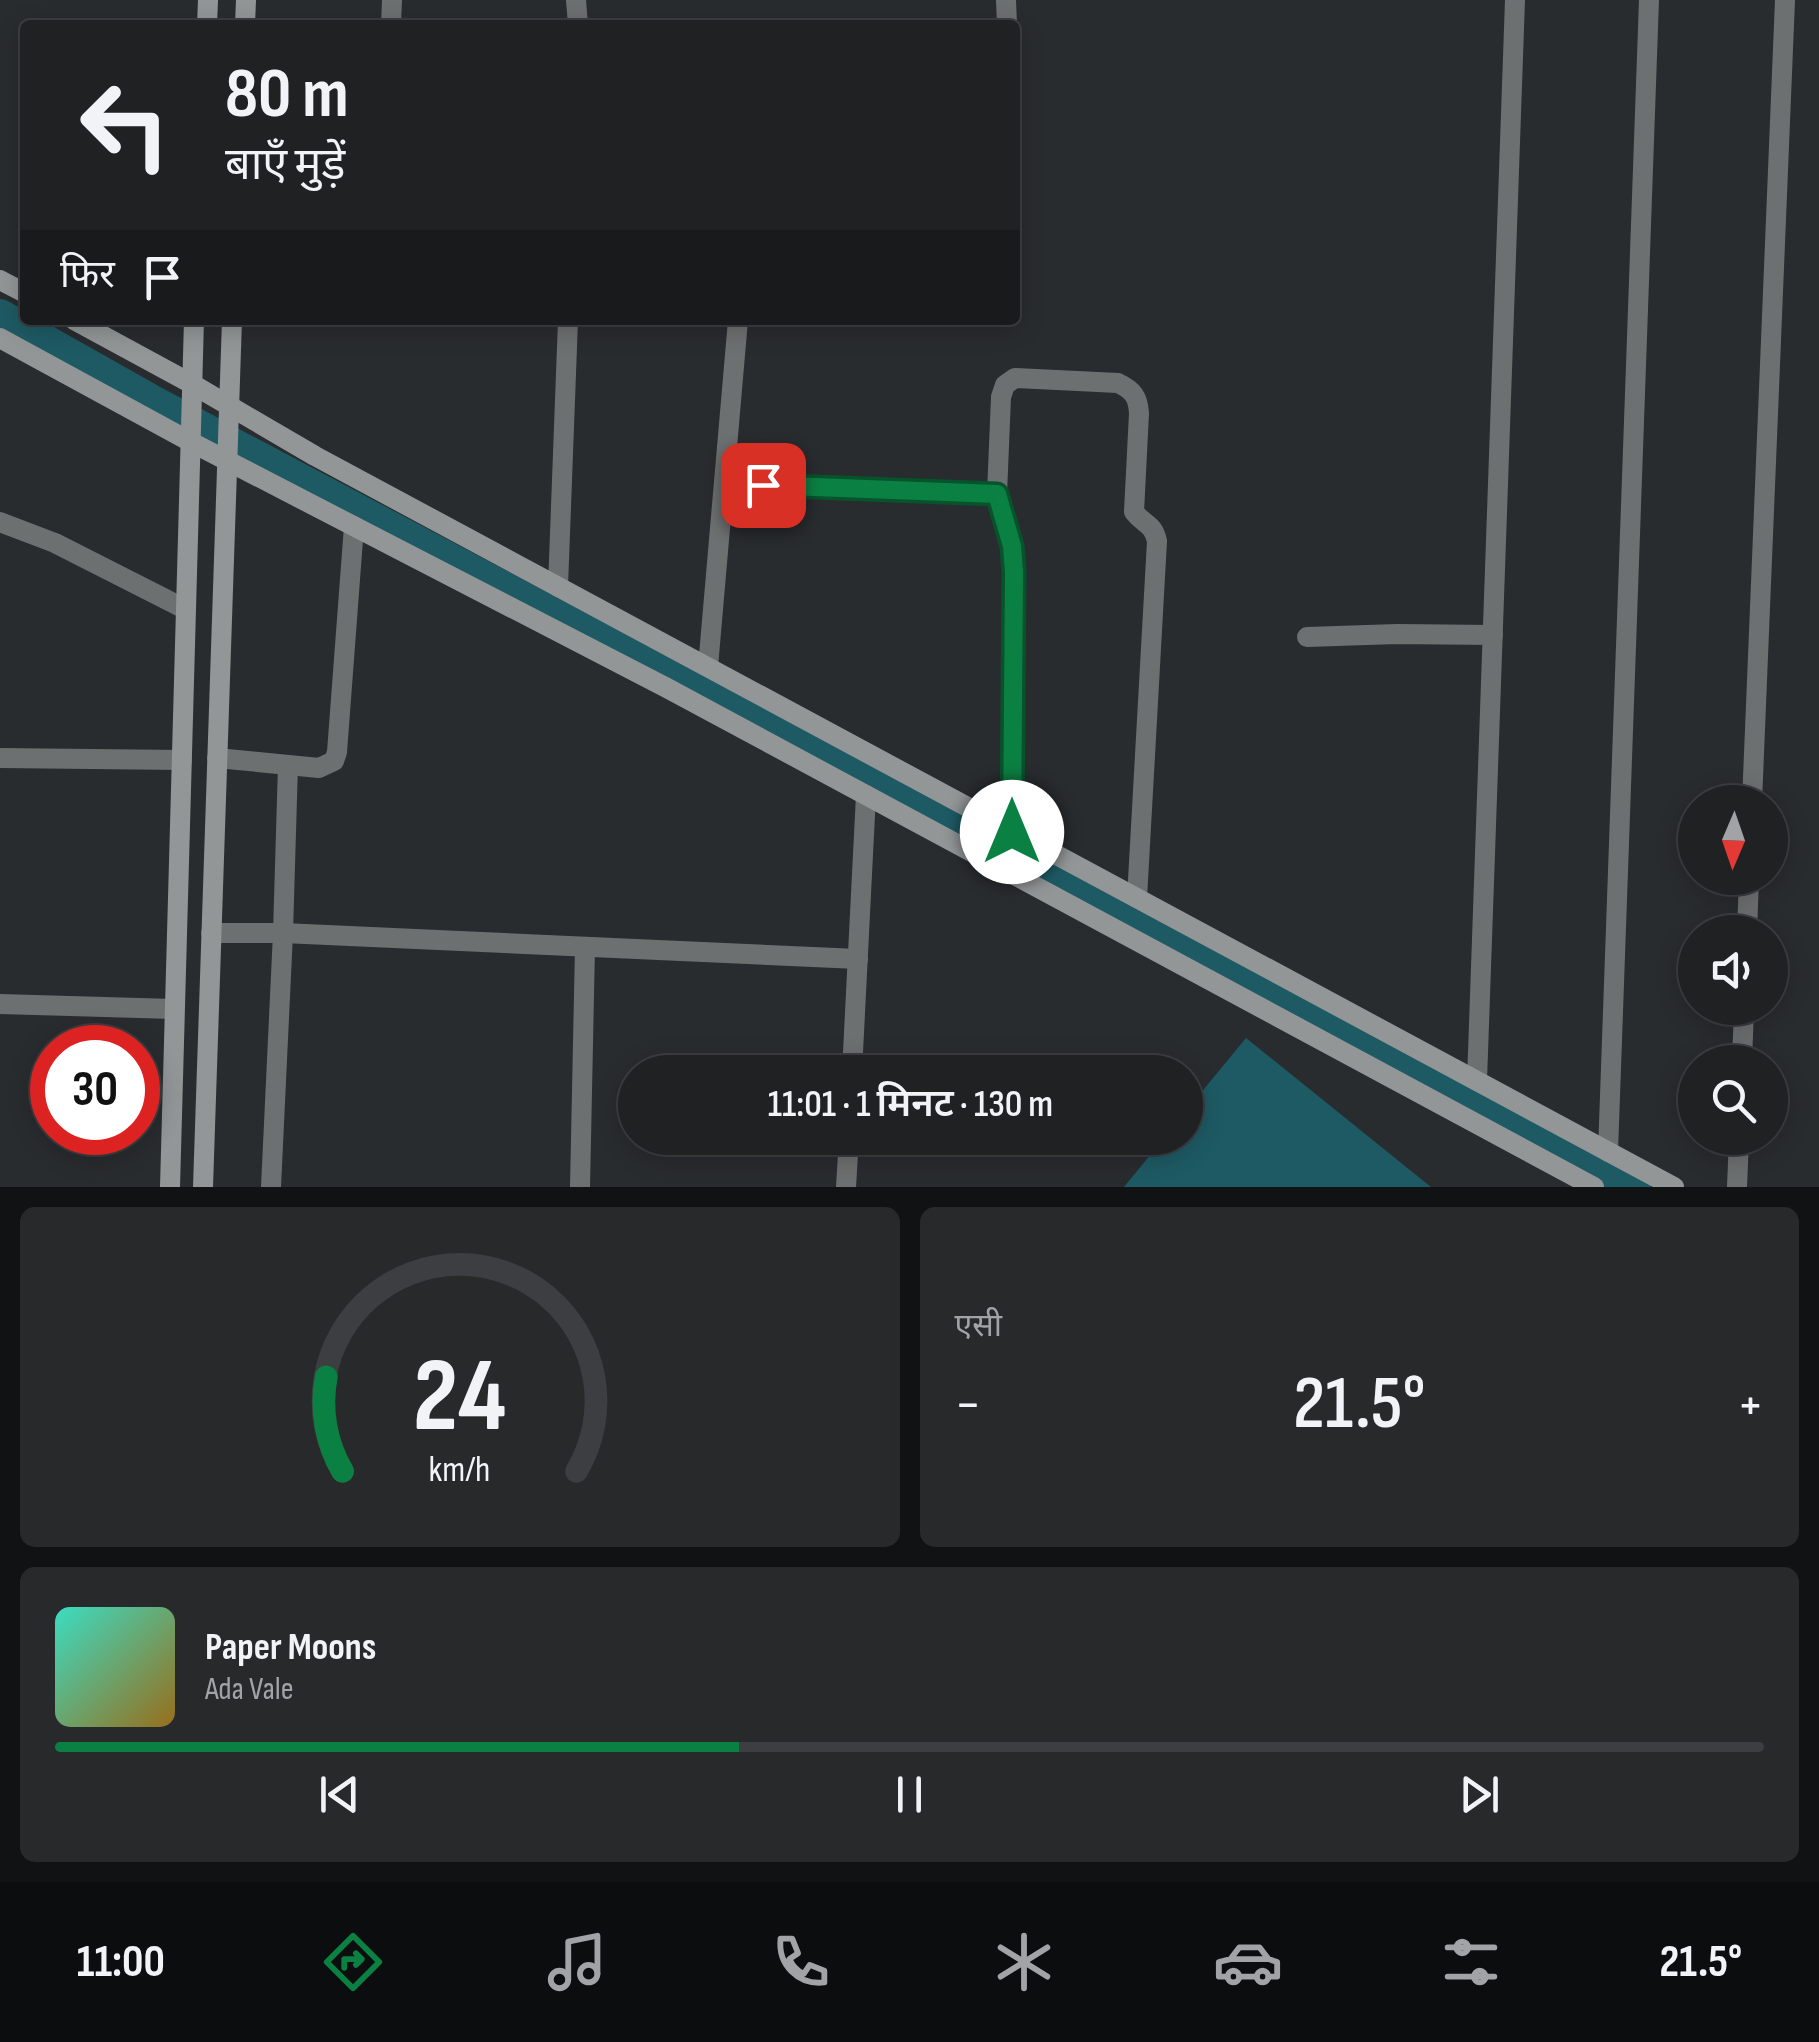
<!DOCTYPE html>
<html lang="hi">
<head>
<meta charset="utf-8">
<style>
  :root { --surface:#1f2123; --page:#27292b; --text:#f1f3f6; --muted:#a1a3a6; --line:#3c3e41; --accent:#0b8043 }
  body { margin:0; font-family:"Sofia Sans Condensed","Noto Sans Devanagari",sans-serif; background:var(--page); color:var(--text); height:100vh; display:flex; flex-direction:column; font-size:38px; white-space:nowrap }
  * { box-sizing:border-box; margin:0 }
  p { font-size:32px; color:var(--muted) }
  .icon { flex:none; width:55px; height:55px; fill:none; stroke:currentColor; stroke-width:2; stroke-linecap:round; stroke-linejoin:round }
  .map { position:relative; height:1187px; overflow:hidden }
  .drawer { display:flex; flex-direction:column; gap:20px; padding:20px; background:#111213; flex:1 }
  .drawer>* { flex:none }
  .hud { position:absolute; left:20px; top:20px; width:1000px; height:305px; border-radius:10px; box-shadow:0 5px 25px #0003,0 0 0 2px var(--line); background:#1f2123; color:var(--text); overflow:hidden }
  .needle { width:65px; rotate:182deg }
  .buttons { position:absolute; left:1678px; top:785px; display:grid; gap:20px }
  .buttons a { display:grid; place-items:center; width:110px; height:110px; border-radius:50%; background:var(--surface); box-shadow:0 5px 25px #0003,0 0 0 2px var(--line); font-size:50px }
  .speed { position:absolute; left:30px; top:1025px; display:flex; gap:20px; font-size:50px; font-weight:700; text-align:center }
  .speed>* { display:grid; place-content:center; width:130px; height:130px; border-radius:50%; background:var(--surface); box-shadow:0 5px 25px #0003,0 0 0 2px var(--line); line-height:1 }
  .speed .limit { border:15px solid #d22; background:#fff; color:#111 }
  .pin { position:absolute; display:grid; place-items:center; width:85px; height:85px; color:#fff; margin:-42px; border-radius:20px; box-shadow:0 5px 15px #0006 }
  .me { position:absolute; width:110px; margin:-55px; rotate:0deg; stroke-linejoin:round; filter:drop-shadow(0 0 8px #0008) }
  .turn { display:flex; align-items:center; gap:35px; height:210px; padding:0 40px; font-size:45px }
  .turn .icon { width:130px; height:130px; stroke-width:2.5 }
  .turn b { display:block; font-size:70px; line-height:85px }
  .then { display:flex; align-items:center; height:95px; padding:0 40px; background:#0003; gap:20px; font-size:38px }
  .big { font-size:75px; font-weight:600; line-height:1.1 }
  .drawer .card { flex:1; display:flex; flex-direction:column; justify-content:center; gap:15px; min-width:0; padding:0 35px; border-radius:15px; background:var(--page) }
  .drawer .dial { align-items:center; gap:0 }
  .dial svg { height:260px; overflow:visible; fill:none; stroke:var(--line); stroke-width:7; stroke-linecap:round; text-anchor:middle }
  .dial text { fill:var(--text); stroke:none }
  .song { display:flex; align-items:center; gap:30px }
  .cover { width:120px; height:120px; border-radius:15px; background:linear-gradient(135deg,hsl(170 70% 55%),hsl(40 70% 35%)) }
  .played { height:10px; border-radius:5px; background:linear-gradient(90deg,var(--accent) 40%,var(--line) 40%) }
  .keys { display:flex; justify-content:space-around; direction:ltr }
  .heat { display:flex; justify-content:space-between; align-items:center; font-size:55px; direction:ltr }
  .drawer .tiles { flex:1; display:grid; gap:20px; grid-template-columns:1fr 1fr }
  .card:last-child { grid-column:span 2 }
  .trip { position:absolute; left:618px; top:1055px; width:585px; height:100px; border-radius:50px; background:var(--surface); box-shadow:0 5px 25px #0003,0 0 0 2px var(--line); font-weight:600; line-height:100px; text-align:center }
  .tab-bar { display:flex; height:160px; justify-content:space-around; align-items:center; background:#0c0d0e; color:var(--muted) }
  .tab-bar .icon { width:70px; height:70px }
  .tab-bar .selected { color:var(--accent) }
  .tab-bar b { font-size:45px; color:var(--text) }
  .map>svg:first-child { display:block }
</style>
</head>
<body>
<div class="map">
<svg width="1819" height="1187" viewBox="0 0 1819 1187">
  <rect width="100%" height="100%" fill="#292c2f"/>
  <path fill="#1e5a64" d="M1246,1038l185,149h-307l40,-49h21v-26z"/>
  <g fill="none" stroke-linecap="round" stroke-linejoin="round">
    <path stroke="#1e5a64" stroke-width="32" d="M0,315l156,88 1479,784"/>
    <g stroke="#6d7070" stroke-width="20">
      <path d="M576,0l2,25"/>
      <path d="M1006,0l1,25"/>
      <path d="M391,25l1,-25"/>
      <path d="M724,483l273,11"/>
      <path d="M0,522l55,21 130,66"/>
      <path d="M558,587l10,-267"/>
      <path d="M1307,637l90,-3 96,1"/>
      <path d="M708,667l30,-347"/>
      <path d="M0,758l182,2"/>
      <path d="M217,758l102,10 15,-7 3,-9 17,-226"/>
      <path d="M1752,802l33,-802"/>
      <path d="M1012,832l3,-260 -3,-26 -15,-52 4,-97 4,-12 10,-7 103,5c15,7 20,14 21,30l-5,99c10,13 19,11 23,29l-20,357"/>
      <path d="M1747,932l2,-54"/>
      <path d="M211,933h72l575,26"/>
      <path d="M0,1004l174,5"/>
      <path d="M1742,1062l2,-54"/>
      <path d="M852,1072l14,-277"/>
      <path d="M1477,1081l38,-1081"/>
      <path d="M1608,1152l41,-1152"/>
      <path d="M271,1187l12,-254 5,-168"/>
      <path d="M580,1187l5,-240"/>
      <path d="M846,1187l3,-49"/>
      <path d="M1737,1187l2,-49"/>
    </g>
    <g stroke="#929696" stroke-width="20">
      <path d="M207,25l1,-25"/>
      <path d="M245,25l1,-25"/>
      <path d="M0,280l25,13"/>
      <path d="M74,320l118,64 123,72 1359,731"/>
      <path d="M0,338l189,103 478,247 927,499"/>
      <path d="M170,1187l24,-867"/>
      <path d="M203,1187l29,-867"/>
    </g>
  </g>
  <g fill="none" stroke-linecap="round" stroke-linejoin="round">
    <g stroke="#07532c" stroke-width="25">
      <path id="route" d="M763,485l234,9 15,52 2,26 -2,260"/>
    </g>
    <use href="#route" stroke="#0b8043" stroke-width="18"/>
  </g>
</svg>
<div class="buttons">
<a><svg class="needle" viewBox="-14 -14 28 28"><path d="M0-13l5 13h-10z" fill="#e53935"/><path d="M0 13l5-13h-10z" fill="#a1a3a6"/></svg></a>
<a><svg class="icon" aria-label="sound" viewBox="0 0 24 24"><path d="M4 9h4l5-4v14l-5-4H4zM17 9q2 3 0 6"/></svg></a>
<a><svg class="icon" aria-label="search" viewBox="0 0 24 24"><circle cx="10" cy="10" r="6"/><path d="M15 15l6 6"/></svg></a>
</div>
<div class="speed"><div class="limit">30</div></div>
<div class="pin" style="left:763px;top:485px;background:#d93025"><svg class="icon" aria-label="arrive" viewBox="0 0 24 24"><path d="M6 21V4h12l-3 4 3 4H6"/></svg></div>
<svg class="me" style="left:1012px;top:832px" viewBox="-20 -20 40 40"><circle r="19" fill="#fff"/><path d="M0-13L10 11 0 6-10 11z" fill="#0b8043"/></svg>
<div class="trip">11:01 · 1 मिनट · 130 m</div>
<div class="hud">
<div class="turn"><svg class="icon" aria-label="left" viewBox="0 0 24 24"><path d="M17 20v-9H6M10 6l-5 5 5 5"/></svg><div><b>80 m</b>बाएँ मुड़ें</div></div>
<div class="then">फिर<svg class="icon" aria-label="arrive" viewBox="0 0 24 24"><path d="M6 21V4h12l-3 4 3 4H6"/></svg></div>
</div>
</div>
<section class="drawer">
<div class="tiles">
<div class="card dial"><svg viewBox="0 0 100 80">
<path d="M14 69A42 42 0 1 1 86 69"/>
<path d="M14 69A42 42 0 0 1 9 40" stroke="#0b8043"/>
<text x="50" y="56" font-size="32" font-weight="700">24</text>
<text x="50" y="72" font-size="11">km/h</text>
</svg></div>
<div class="card"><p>एसी</p>
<div class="heat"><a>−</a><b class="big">21.5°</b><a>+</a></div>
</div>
<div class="card">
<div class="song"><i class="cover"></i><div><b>Paper Moons</b><p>Ada Vale</p></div></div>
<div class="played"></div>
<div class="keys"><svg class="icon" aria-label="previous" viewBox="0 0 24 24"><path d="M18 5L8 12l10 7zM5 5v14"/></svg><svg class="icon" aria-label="pause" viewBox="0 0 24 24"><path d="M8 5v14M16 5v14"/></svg><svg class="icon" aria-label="next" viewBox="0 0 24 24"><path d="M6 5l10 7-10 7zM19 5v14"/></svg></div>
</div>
</div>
</section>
<nav class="tab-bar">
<b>11:00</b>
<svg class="icon selected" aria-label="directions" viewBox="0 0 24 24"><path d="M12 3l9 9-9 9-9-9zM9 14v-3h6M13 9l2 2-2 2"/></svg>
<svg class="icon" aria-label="music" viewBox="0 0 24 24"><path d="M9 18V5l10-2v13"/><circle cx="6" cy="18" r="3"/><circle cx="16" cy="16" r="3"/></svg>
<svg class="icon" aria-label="phone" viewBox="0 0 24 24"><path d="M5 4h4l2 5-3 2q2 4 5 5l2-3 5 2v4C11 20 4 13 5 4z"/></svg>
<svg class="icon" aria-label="climate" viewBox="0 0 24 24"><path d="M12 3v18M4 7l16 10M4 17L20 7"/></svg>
<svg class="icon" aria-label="car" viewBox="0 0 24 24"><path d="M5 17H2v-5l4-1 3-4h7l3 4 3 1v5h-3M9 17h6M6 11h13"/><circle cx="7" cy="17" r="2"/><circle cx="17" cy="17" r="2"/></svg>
<svg class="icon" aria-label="filters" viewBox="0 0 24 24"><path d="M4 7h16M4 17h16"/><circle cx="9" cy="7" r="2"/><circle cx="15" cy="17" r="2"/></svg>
<b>21.5°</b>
</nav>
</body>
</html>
